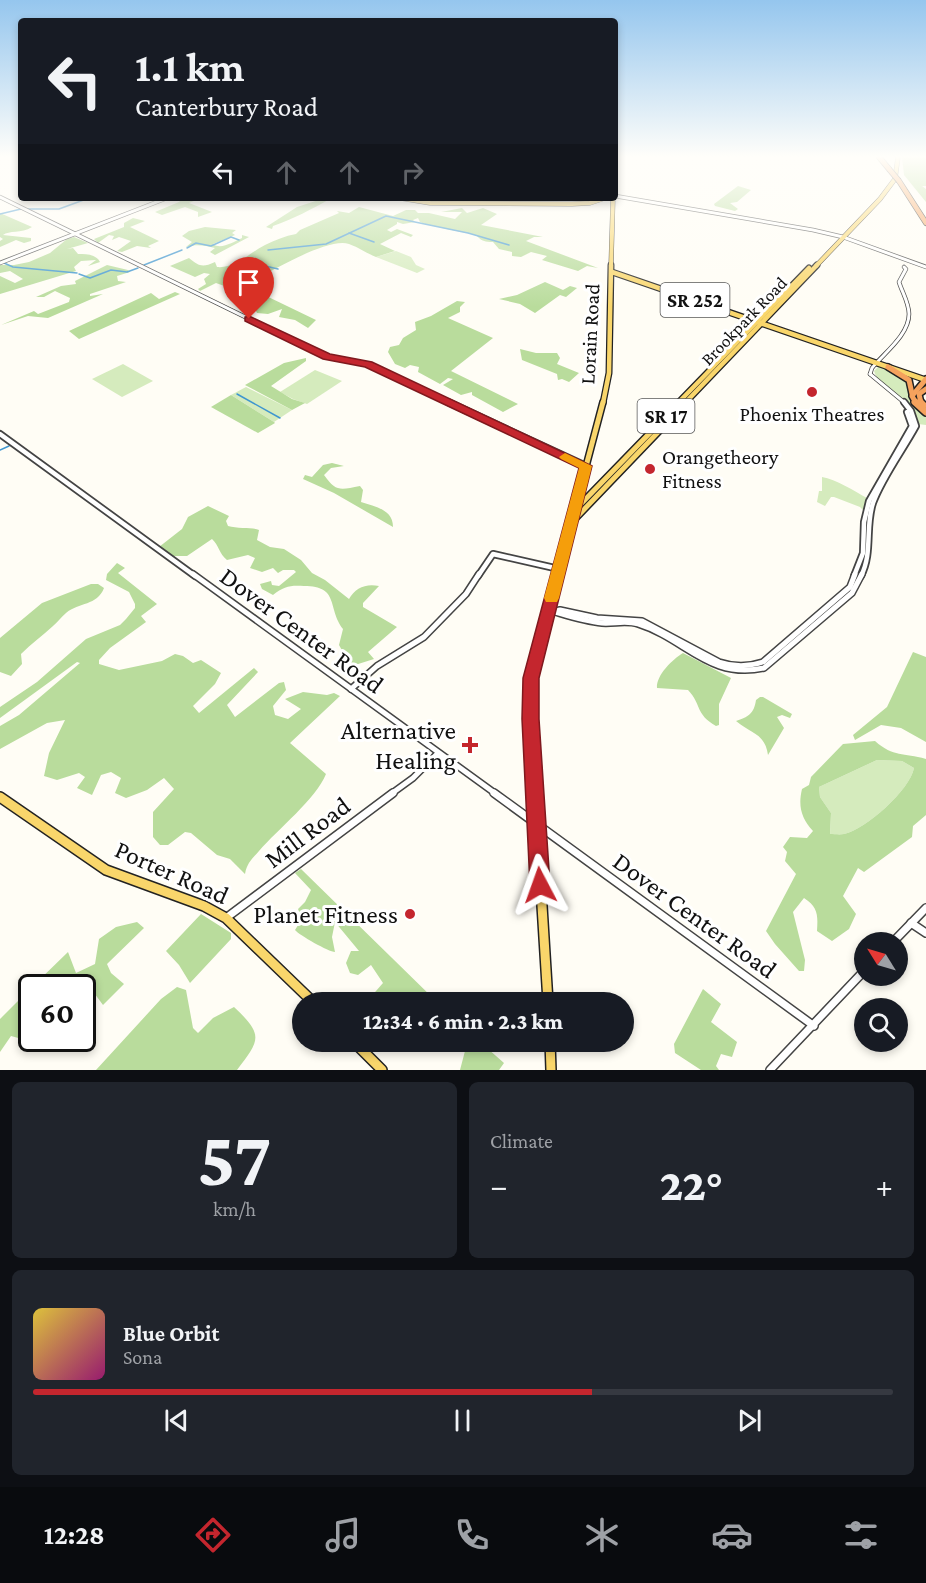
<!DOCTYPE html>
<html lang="en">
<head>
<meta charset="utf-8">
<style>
  :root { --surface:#171b24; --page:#20242c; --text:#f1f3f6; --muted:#9ea1a6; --line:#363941; --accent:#c4262e }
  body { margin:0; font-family:"Crimson Pro",serif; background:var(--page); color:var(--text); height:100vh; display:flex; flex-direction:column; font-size:22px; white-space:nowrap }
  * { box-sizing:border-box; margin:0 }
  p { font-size:20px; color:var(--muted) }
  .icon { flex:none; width:33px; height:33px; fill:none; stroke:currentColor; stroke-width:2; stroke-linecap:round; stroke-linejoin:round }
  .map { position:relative; height:1070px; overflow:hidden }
  .sheet { display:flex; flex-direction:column; gap:12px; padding:12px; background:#0d0f14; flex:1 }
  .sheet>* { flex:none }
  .guide { position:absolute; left:18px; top:18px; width:600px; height:183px; border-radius:6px; box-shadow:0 3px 9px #0003; background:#171b24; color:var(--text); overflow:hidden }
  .needle { width:39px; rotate:307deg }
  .tools { position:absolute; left:854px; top:932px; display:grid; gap:12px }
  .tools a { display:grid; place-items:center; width:54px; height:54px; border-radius:50%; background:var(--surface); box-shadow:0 3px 9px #0003; font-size:30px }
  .speed { position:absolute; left:18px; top:974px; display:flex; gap:12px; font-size:30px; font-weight:700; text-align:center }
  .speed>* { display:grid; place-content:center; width:78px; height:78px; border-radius:50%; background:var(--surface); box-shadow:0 3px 9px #0003; line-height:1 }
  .speed .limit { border:3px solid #111; border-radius:9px; background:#fff; color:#111 }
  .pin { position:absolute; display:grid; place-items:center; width:51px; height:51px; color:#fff; margin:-62px -26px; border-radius:50% 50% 50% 0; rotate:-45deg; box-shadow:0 0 6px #0007 }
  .pin .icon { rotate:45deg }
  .me { position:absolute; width:66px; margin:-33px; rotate:356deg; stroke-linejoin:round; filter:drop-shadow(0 0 4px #0008) }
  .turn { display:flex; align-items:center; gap:21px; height:126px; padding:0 18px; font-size:27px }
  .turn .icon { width:78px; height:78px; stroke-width:2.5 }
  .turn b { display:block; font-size:42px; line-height:51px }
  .lanes { display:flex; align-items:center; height:57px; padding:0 18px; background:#0003; justify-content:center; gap:30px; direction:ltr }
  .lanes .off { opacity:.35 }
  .big { font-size:45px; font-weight:800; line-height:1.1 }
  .sheet .tile { flex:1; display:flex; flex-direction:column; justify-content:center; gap:9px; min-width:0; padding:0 21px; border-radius:9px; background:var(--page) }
  .sheet .dial { align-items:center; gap:0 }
  .dial b { font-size:78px; line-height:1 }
  .song { display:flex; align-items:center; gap:18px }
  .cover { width:72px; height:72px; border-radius:9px; background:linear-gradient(135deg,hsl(50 70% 55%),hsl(320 70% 35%)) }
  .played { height:6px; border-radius:3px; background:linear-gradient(90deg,var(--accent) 65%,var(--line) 65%) }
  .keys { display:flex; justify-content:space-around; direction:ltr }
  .heat { display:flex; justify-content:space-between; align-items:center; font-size:33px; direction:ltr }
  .sheet .tiles { flex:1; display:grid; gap:12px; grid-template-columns:1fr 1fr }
  .tile:last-child { grid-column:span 2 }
  .trip { position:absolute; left:292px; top:992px; width:342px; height:60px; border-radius:30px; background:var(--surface); box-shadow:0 3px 9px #0003; font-weight:800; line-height:60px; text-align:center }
  .dock { display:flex; height:96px; justify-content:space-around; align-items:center; background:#090b0e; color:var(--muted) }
  .dock .icon { width:42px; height:42px }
  .dock .active { color:var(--accent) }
  .dock b { font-size:27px; color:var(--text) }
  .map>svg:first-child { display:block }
</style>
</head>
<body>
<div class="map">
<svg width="926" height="1070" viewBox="0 0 926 1070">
  <rect width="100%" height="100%" fill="#fffdf5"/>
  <g fill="#d5ebbd">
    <path d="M396,251l15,6 5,8 9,4 -8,4 -41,-16z"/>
    <path d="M123,364l30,17 -31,16 -30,-18z"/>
    <path d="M879,366l22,7 10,12 -1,14 16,15v11l-8,-1c-6,-23 -40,-37 -44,-53z"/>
    <path d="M315,370l27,11 -35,23 -14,-5 -13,-7z"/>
    <path d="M246,387l46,23 -18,12 -43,-27z"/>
    <path d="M822,477c14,2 32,14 45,21l-4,12 -3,-3 -26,-10h-3l-6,9 -8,-4 2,-11h3z"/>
    <path d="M877,760l25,1 12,7c-4,22 -48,61 -70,66 -4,1 -10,0 -14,1l1,-22 -11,-16 -1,-10z"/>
  </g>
  <g fill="#b9dc9c" fill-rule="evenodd">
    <path d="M902,157h24v29h-4l4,3v13l-22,-27z"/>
    <path d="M738,186l13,4 -14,12 -7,1 8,6 -3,2 -20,-5 -1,-2z"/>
    <path d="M183,198h18l-12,5 23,9 -14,5v-5l-13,-5 -23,8 -7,-3 24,-10z"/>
    <path d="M325,198l5,1c-18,10 -37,20 -57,27l-1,3 -6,-2 31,-20z"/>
    <path d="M359,207l34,9 13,-6h9l3,3h11l26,6 7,-7h-21l21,-4 5,5 16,-5 14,6 -16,11 62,12h-9l-8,4 72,27 -11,-2 -9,5 -36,-11 5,-4 -16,-4 -10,5 -9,-1v-4l-13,-3 -6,-7c-16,0 -12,-6 -21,-8 -15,-3 -31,-6 -47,-10l-5,-2 -2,-4 -5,2 2,2 -12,2 -6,-2v2l-10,6 4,2 6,-3 16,6 -2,2 -10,-4 -21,11 15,7 -19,6c-12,-5 -16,-9 -27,-13 -21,-7 -79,28 -100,39l9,9 58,28 -8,8 -13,-8 -16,-3 3,-8 -14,5 -11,-1 -2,-4 6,-8 -10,2 -14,-12 -7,1v-4l-14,-5 -16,8 -2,-2 8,-5 -2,-5 6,-5 -6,-1 -9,4 -25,-11 19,-8c10,8 13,10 26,4l2,5c17,2 34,-15 48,-22 10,-5 20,-9 31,-11l4,-4 39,-17 -2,-2 12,2z"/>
    <path d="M0,213l32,14c-11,7 -23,3 -29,8l28,3v3l-7,2 -8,-3 -16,7v-6l3,-2 -3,-2z"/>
    <path d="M133,218l12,3 -15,6 29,14 -11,5 3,2 -14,-2 -15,6 -5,-1 14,-10 -12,-4 -7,3 2,-4 -5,-1 -11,8 -4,-4 30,-12v-4z"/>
    <path d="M205,227l31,3 -4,3 3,2 -22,9c8,6 20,-2 29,-6v-3l7,2 -34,18 -5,-3 5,-4c-11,-3 -19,-4 -29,-1l6,-5 -10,-6 7,-5z"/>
    <path d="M74,237l14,6 -21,6 6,-1 5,6c8,0 18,0 22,8l-12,4 8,-6 -15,1 -7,6 2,4 -76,23v-18l15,7 8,-4 -13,-8 -10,2v-8h14l15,-3 21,-9 17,-14z"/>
    <path d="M107,265l21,5 2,2 -13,4 1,5 8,1 -36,12v2l13,-2 -55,24 -20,-2 -27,9 33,-14 4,3 31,-12 1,-4 -15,-7 -11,6h-8l25,-11 15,-2 -1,-3z"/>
    <path d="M545,282l18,8 7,-4 7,2 -11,9 -6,-2 -25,18 -15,-9 -21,-5 18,-4z"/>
    <path d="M175,292l5,2 -101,45 -10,-8 82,-38 8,6z"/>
    <path d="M457,301l8,1 -5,5v5l-12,6 45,20 -42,33 67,33 -15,8 -31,-17v-3l-11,3 -18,-10 10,-6 -5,-1 -8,6 -22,-12 1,-5 -9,-2 -5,3 -10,-4 -7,-12 2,-5 9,-2 4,-7 13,-8 -1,-8 16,-6z"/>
    <path d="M520,349l16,4h21l3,5 -3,6 22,9 -10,9 -7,-3 -4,1 -1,-6 -35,-14z"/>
    <path d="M306,358v3l-35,25 21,13 13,4 -13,7 -47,-25 39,-22z"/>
    <path d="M231,395l43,27 1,1 -17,10 -47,-26z"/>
    <path d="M332,463l12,3 -13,2 -7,7c12,17 16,15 36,11l3,4 -2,12c14,5 32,7 32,25l-59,-34 -31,-14 2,-4 7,2 11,-12z"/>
    <path d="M208,506l21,10 -3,5 2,5c10,3 25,1 31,4l-2,10 13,7 14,2 17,11 11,13 13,7 24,19c6,-11 17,-16 30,-13l-16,17v4l34,20 -29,25 6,7 -19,6 -7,-4 -9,-16 4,-16c-16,-21 -3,-43 -39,-43 -13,-1 -20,0 -31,9l-11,-6 -2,-5 11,-3 1,4 7,1 17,-14 -2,-2h-11l-5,3 -5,-5 -11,4 -12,-4 5,-10 -7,-3 -21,5c-8,-6 -8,-15 -15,-21l-25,17h-18l-10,-9 23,-18 6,-12z"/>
    <path d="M117,563l8,5 -7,5 39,31 -16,12 5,6 -36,26 -11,12v4l20,6 43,-9 13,-7 8,2 10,7 8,-3 20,13 -6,11 -22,22 6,7 55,-45 4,4 -31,33 8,12 44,-34 5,-1 2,8 -13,16 2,9 13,4 13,-10 -16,-10 18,-7 24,3 7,-2 6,3 -50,47 36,31c-10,25 -48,55 -67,77 -7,8 -12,12 -14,23l-15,-15 -13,-4 -26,-22 -6,-1 -17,13h-8l-7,-8v-25l21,-23 -10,-11 -17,12 -21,8 -11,-5 6,-15 -10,-6 -10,3 -9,20 -15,-7 8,-11 -6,-4 -22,7 -13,-4 5,-23 16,-33 -18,3 -47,26v-23l19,-11 61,-52 -3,-1 -77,56v-11l37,-25 49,-43 34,-14 6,-6 9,-11v-4l-6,-12 -23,-12 1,-6z"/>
    <path d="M91,584h7l6,4c-7,18 -25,14 -38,25 -5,4 -8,9 -13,13 -11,10 -22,18 -32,28l1,10 -11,12 -11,-4v-34l42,-35z"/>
    <path d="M913,652l13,5v85l-25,-14 -20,-3 -26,15 -2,-5 34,-28z"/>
    <path d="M683,653l48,25 -12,26v21l-3,1c-21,-12 -14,-21 -28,-36l-31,-2c-1,-13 16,-29 26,-35z"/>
    <path d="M760,697h3l29,17 -2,4 -8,-3 -5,2 7,11 -16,27c-3,-22 -17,-21 -32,-34 12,-4 18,-7 20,-21z"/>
    <path d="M875,741c19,17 28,11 51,18v56l-13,11 -1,11 -48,35 -6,-4 -15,28 13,18 -7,15 -17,12 -15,-10c1,-16 1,-24 -13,-33l-11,14 12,48 -1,11h-5l-24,-27 -9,-13 30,-57 -11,-13 2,-9 -4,-5 7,-10 17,1 6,-7c-12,-13 -15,-25 -11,-42l7,-4 2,-8 32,-33zM877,760l25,1 12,7c-4,22 -48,61 -70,66 -4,1 -10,0 -14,0l1,-21 -11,-16 -1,-10z"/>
    <path d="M301,869l136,133h-67l-1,-3 14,-16 -12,-18 -13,10 -8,-2 -4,-10 5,-12h8l-24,-29 -3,15 3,15c-6,0 -36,-17 -40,-22l7,-11 -4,-10 7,-7 6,-12 -16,-17z"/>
    <path d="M201,914l30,19v6l-41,44 -11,-18 -13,-14z"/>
    <path d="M137,922l7,6 -37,36 4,9 13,11 -21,21 -17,-23 -7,5h-47l36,-35 8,21 19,-9 4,-25 17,-12z"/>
    <path d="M177,987l9,3 7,38 5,5 15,-15 21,-11c30,28 26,33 3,63h-141l65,-71z"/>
    <path d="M31,988v12c-13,7 -11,23 0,32l1,6h4l-3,4 -22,-6 -11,16v-33z"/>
    <path d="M703,989l18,15 -10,18 26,20 -5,15 -11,-3 -5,12 3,4h-18l-26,-17 -1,-9z"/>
    <path d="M455,1041h24l25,22 -5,7h-39l5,-19z"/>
  </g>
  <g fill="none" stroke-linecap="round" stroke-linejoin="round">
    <g stroke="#3f96cf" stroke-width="1.5">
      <path d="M27,209h32l30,-11"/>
      <path d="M0,214l21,-5"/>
      <path d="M349,233l25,9"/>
      <path d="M187,248l9,-5 15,3 20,-9 8,3"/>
      <path d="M268,250l58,-6 60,-28 82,17 41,12"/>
      <path d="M244,261l34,8"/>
      <path d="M4,263l9,4 64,6"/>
      <path d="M144,265l38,-15"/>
      <path d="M79,274l11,4 21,-8 16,2 11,-4"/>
      <path d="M237,394l43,24"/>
      <path d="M0,450l9,-4"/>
    </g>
    <g stroke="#444" stroke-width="4.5">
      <g id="minor-far3">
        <path d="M615,196l198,34 30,7 83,30"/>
        <path d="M0,197l327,160 41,7 83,39"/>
        <path d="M0,263l167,-65"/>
        <path d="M870,374l2,-6c12,-15 37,-33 37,-54 0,-11 -7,-22 -10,-32l7,-13 -2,-2"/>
        <path d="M870,374l35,29"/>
      </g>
    </g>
    <g stroke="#444" stroke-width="8">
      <g id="minor-far2">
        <path d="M448,402l138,64"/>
        <path d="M0,434l195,142"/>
        <path d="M478,576l15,-22 66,15"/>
        <path d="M854,576l9,-23 1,-31 5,-21 43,-75 -5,-14"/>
        <path d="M861,576c12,-23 4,-49 12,-73 9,-25 30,-53 43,-77l-5,-15 -7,-9"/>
      </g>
    </g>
    <g stroke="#444" stroke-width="8">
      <g id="minor-far1">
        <path d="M193,574l303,220"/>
        <path d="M548,610c18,5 35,11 54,13 12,1 24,-3 36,1 48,15 71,56 126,44l88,-75 10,-19"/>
        <path d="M555,611l5,-1 37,8 45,3 77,41c15,5 29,5 44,0l87,-75 5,-13"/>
        <path d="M351,689l26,-23 47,-29 42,-43 13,-20"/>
        <path d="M391,794l22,-16 25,-25"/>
      </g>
    </g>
    <g stroke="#444" stroke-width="10">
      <g id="minor">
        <path d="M494,793l320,233"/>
        <path d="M226,918l167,-125"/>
        <path d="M911,923l15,10"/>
        <path d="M893,942l33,-34"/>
        <path d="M770,1070l94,-99"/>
      </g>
    </g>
    <g stroke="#222" stroke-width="5">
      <g id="major-far4">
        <path d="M400,198l30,5 142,1 18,-1 15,-5"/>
        <path d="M611,266l2,-68"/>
        <path d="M816,266l64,-67 15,-20 3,-22"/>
      </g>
    </g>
    <g stroke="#222" stroke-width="7">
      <g id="major-far3">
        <path d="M612,272l314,108"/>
        <path d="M603,403l6,-30 2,-108"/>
        <path d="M678,403l131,-135"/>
        <path d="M685,403l132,-138"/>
      </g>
    </g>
    <g stroke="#222" stroke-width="8">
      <g id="major-far2">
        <path d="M574,511l106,-109"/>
        <path d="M572,522l115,-120"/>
        <path d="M557,576l46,-174"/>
      </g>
    </g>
    <g stroke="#222" stroke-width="10">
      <path id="major-far1" d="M535,794l-5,-75 1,-41 26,-104"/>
    </g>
    <g stroke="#222" stroke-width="12">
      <g id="major">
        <path d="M535,793l13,209"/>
        <path d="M0,797l106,73 98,36 22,12 87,84"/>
        <path d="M353,1041l29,29"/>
        <path d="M550,1041l1,29"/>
      </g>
    </g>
    <g stroke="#222" stroke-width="6">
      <g id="highway-far2">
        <path d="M879,157l10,12"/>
        <path d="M899,181l27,42"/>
      </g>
    </g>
    <g stroke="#222" stroke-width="8">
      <g id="highway-far1">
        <path d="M888,367l21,13 3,14"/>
        <path d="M916,403l-4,-7 14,-17"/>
        <path d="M921,403l-2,-9 7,-5"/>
      </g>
    </g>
    <g stroke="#222" stroke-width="10">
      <g id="highway">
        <path d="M915,402l11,10"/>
        <path d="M920,402l3,3"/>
      </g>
    </g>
    <use href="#minor-far3" stroke="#fff" stroke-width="3"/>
    <use href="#minor-far2" stroke="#fff" stroke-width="4.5"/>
    <use href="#minor-far1" stroke="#fff" stroke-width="5"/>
    <use href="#minor" stroke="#fff" stroke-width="7"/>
    <use href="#major-far4" stroke="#f9d66b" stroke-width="4"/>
    <use href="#major-far3" stroke="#f9d66b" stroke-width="4.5"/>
    <use href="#major-far2" stroke="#f9d66b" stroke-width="5"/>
    <use href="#major-far1" stroke="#f9d66b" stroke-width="7"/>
    <use href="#major" stroke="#f9d66b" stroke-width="9"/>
    <use href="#highway-far2" stroke="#f5a25d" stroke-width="4.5"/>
    <use href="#highway-far1" stroke="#f5a25d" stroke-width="5"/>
    <use href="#highway" stroke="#f5a25d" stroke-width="7"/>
    <g stroke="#222" stroke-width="6" stroke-linecap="butt">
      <path id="highway-bridge" d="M889,169l10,12"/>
    </g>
    <use href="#highway-bridge" stroke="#f5a25d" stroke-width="4.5"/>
  </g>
  <linearGradient id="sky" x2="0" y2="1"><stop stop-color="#95c6ee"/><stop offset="0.51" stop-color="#fffefa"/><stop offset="1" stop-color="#fffefa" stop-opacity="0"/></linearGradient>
  <rect width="926" height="307" fill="url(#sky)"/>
  <path fill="#c4262e" stroke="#7f191e" stroke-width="1.5" d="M249,316l81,38 42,8 220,104 -53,212v41l11,166 -3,7 -7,3 -7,-3 -3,-7 -8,-166 1,-41 56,-210 -214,-101 -42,-8 -78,-38v-4z"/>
  <path fill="#f59e0b" d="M565,453l27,13 -33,132 -2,4h-11l-2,-4 35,-130 -18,-9 -2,-2z"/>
  <g fill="#c4262e" stroke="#fff" stroke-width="2">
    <circle cx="812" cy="392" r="6"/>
    <circle cx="650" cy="469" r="6"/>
    <path d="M467 736h6v6h6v6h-6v6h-6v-6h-6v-6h6z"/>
    <circle cx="410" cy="914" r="6"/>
  </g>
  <g text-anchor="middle" stroke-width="6" stroke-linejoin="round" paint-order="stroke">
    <g font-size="18" fill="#111" stroke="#fff">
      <text transform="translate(744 321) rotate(-46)" y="6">Brookpark Road</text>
    </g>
    <g fill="#fff" stroke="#585858" stroke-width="1.5">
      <rect x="660.5" y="283" width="69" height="34" rx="4.5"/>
      <rect x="637.5" y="399" width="57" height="34" rx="4.5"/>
    </g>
    <g font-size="20" font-weight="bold" fill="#111">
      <text x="695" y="307">SR 252</text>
      <text x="666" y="423">SR 17</text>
    </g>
    <g font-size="21" fill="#111" stroke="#fff">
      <text transform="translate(590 334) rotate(-87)" y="7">Lorain Road</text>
    </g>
    <g font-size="21" fill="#111" stroke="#fff">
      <text x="812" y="421">Phoenix Theatres</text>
      <text x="662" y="464" text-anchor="start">Orangetheory<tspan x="662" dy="24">Fitness</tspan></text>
    </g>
    <g font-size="26" fill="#111" stroke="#fff">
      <text transform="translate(302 630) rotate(36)" y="9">Dover Center Road</text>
      <text transform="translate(307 832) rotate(-37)" y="9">Mill Road</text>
      <text transform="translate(172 872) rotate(24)" y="9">Porter Road</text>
      <text transform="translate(695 915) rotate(36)" y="9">Dover Center Road</text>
    </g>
    <g font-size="26" fill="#111" stroke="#fff" text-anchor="end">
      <text x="456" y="739">Alternative<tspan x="456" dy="30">Healing</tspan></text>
      <text x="398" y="923">Planet Fitness</text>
    </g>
  </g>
</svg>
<div class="tools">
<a><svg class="needle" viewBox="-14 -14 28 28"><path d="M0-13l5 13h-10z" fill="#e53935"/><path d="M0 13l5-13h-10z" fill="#9ea1a6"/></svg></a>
<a><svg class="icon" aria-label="search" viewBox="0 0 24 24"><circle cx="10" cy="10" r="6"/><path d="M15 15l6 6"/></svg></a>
</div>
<div class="speed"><div class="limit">60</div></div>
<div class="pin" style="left:249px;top:319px;background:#d93025"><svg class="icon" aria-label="arrive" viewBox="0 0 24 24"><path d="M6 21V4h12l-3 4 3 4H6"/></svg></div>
<svg class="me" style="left:540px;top:885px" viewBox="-20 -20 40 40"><path d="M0-17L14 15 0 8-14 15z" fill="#c4262e" stroke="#fff" stroke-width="4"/></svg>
<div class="trip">12:34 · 6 min · 2.3 km</div>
<div class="guide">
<div class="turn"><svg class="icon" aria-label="left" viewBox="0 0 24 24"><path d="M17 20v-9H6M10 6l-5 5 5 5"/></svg><div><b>1.1 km</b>Canterbury Road</div></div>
<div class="lanes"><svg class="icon" aria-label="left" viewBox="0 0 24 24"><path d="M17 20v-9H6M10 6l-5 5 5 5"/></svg><svg class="icon off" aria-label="ahead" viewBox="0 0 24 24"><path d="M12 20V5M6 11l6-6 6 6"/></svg><svg class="icon off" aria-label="ahead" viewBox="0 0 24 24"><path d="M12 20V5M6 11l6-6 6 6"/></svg><svg class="icon off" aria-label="right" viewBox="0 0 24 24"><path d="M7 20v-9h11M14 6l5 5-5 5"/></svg></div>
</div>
</div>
<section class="sheet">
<div class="tiles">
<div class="tile dial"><b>57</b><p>km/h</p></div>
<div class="tile"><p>Climate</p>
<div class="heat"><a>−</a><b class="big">22°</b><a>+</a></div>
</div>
<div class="tile">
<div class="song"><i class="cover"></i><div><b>Blue Orbit</b><p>Sona</p></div></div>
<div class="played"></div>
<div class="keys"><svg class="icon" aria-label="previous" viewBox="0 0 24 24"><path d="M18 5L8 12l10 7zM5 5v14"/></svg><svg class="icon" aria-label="pause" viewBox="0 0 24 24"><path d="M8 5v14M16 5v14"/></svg><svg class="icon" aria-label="next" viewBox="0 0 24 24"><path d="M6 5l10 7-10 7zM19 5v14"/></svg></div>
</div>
</div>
</section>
<nav class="dock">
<b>12:28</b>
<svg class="icon active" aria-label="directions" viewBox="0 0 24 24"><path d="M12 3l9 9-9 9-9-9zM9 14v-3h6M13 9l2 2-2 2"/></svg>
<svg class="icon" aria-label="music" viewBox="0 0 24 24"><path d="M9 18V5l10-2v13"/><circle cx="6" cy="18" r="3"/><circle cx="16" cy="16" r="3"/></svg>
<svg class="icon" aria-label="phone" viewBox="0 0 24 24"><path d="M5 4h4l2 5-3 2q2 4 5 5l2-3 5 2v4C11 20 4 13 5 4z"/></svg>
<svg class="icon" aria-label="climate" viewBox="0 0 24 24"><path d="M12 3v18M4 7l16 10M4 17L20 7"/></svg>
<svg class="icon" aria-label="car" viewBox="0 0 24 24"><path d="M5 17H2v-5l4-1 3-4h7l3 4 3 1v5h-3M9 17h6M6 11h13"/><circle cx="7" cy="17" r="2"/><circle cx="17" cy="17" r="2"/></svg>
<svg class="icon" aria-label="filters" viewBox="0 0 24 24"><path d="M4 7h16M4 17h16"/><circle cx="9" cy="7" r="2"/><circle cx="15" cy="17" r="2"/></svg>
</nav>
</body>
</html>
